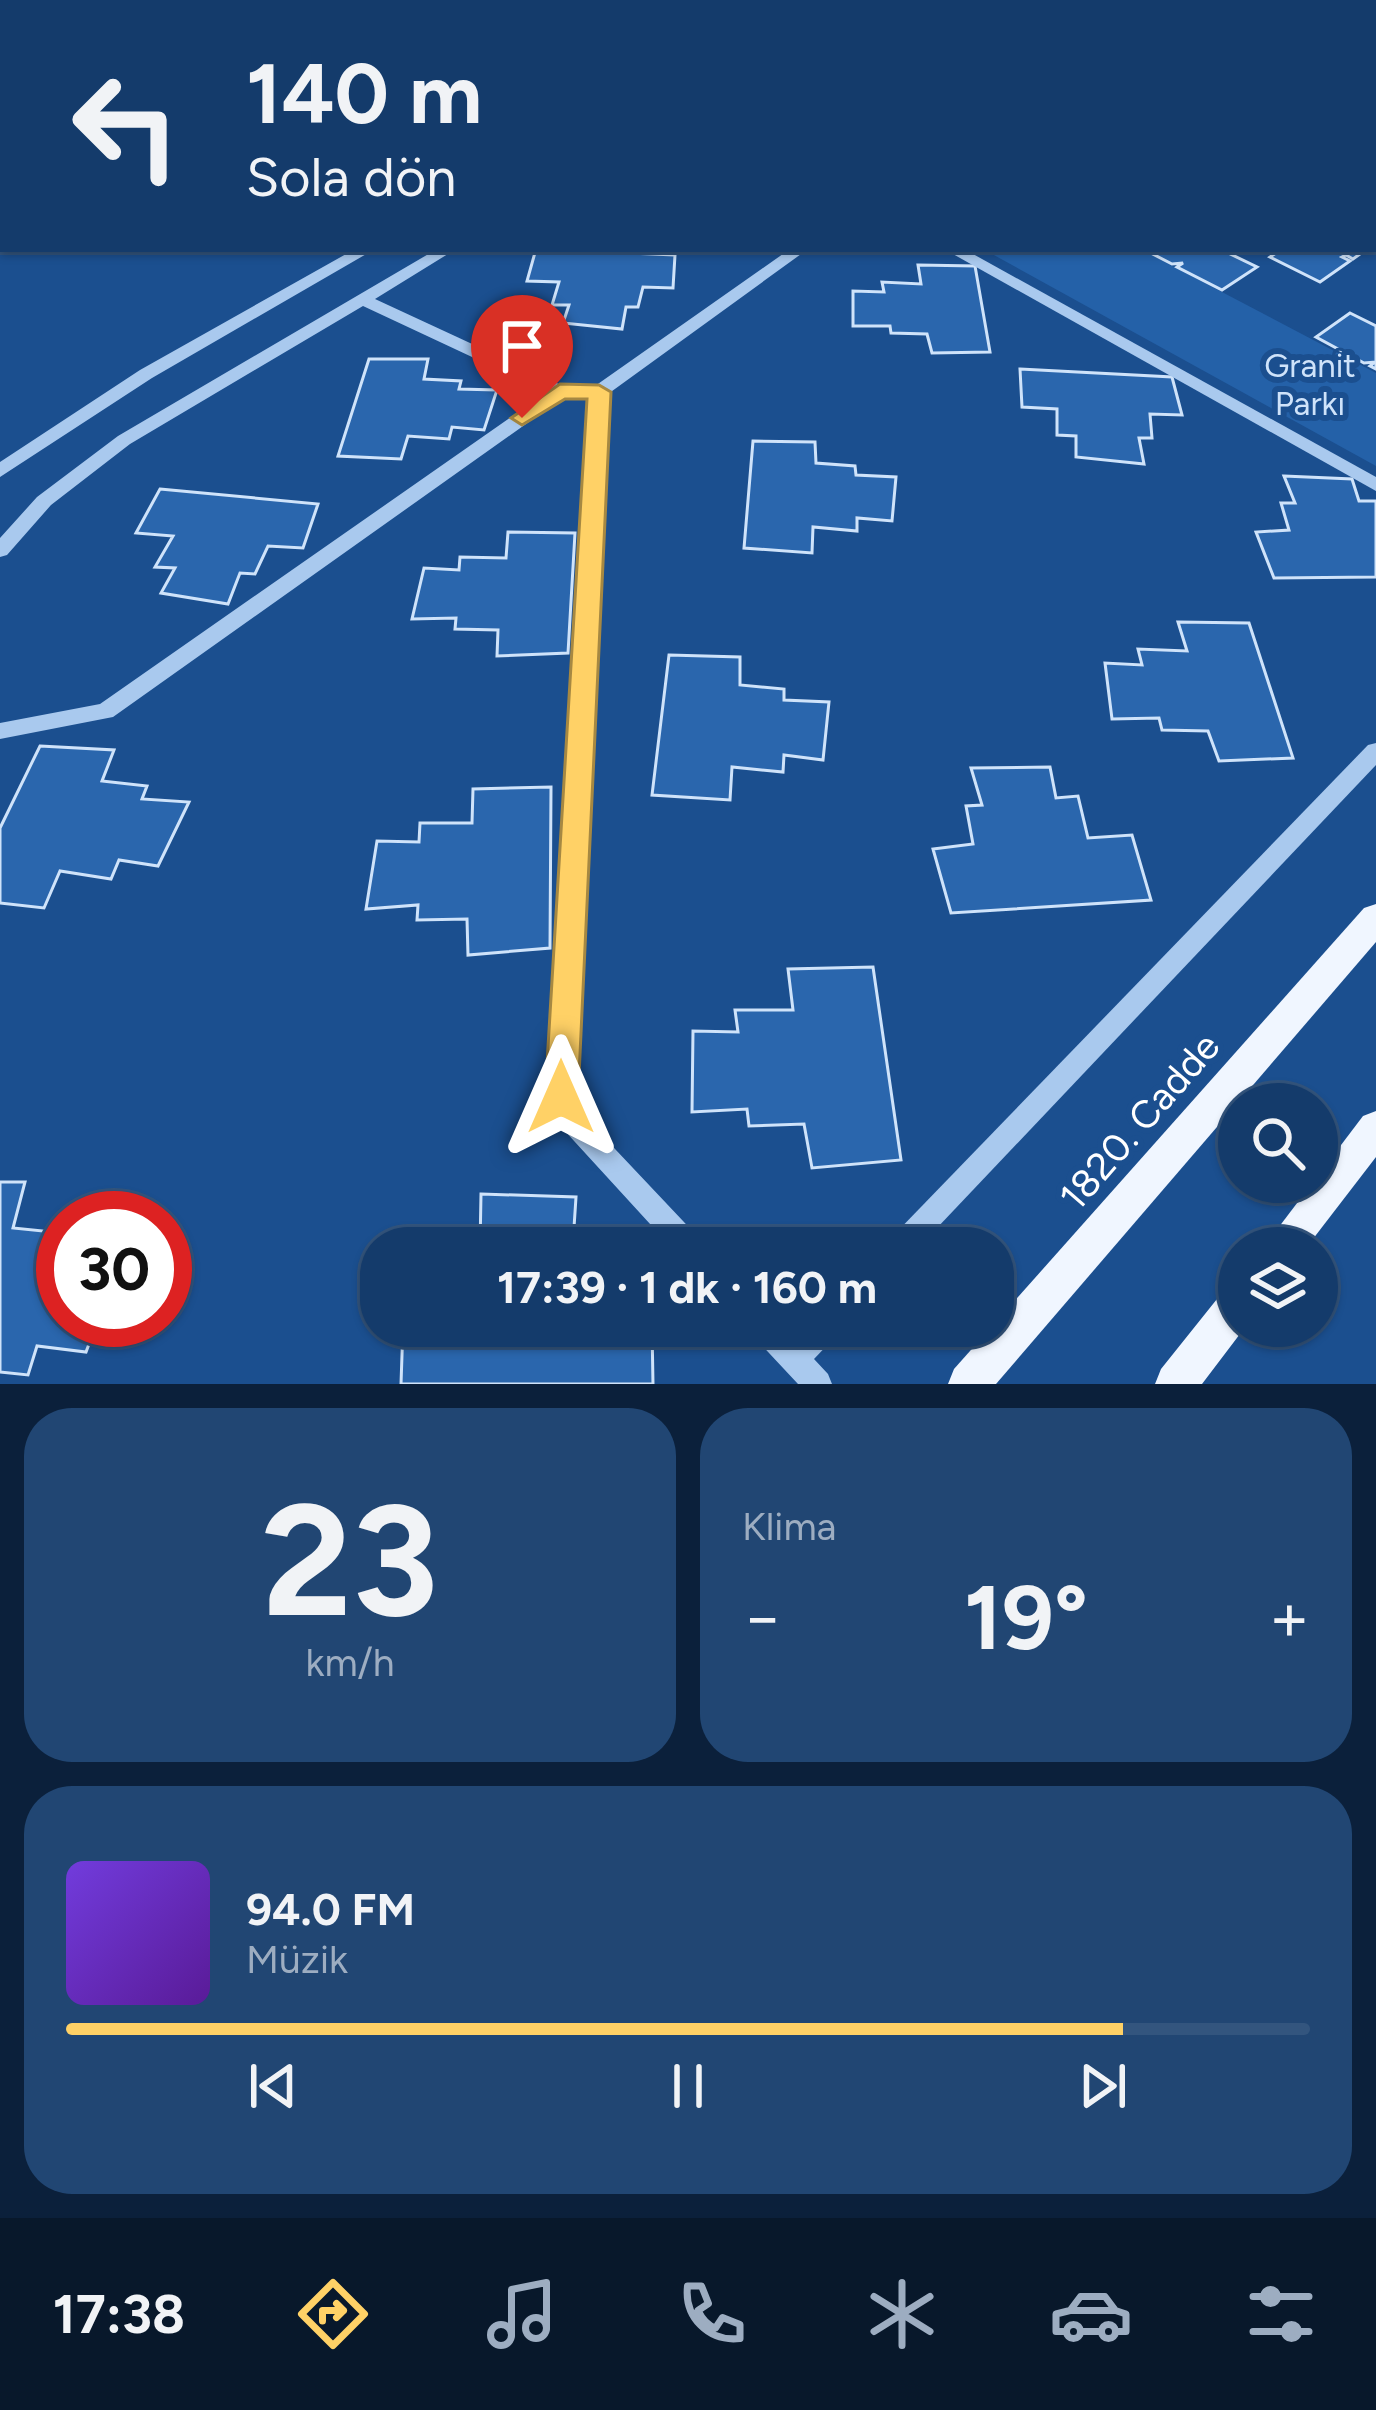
<!DOCTYPE html>
<html lang="tr">
<head>
<meta charset="utf-8">
<style>
  :root { --surface:#143b6b; --page:#214673; --text:#f1f3f6; --muted:#9dadc1; --line:#33557e; --accent:#ffd166 }
  body { margin:0; font-family:Figtree,sans-serif; background:var(--page); color:var(--text); height:100vh; display:flex; flex-direction:column; font-size:45px; white-space:nowrap }
  * { box-sizing:border-box; margin:0 }
  p { font-size:39px; color:var(--muted) }
  .icon { flex:none; width:66px; height:66px; fill:none; stroke:currentColor; stroke-width:2; stroke-linecap:round; stroke-linejoin:round }
  .map { position:relative; height:1384px; overflow:hidden }
  .panel { display:flex; flex-direction:column; gap:24px; padding:24px; background:#0b203b; flex:1 }
  .panel>* { flex:none }
  .guide { position:absolute; left:0px; top:0px; width:1377px; height:252px; box-shadow:0 3px 9px #0004,0 0 0 3px var(--line); background:#143b6b; color:var(--text); overflow:hidden }
  .tools { position:absolute; left:1218px; top:1083px; display:grid; gap:24px }
  .tools a { display:grid; place-items:center; width:120px; height:120px; border-radius:50%; background:var(--surface); box-shadow:0 3px 9px #0004,0 0 0 3px var(--line); font-size:60px }
  .speed { position:absolute; left:36px; top:1191px; display:flex; gap:24px; font-size:60px; font-weight:700; text-align:center }
  .speed>* { display:grid; place-content:center; width:156px; height:156px; border-radius:50%; background:var(--surface); box-shadow:0 3px 9px #0004,0 0 0 3px var(--line); line-height:1 }
  .speed .limit { border:18px solid #d22; background:#fff; color:#111 }
  .pin { position:absolute; display:grid; place-items:center; width:102px; height:102px; color:#fff; margin:-123px -51px; border-radius:50% 50% 50% 0; rotate:-45deg; box-shadow:0 0 12px #0007 }
  .pin .icon { rotate:45deg }
  .me { position:absolute; width:132px; margin:-66px; rotate:0deg; stroke-linejoin:round; filter:drop-shadow(0 0 9px #0008) }
  .turn { display:flex; align-items:center; gap:42px; height:252px; padding:0 48px; font-size:54px }
  .turn .icon { width:156px; height:156px; stroke-width:2.5 }
  .turn b { display:block; font-size:84px; line-height:102px }
  .big { font-size:90px; font-weight:700; line-height:1.1 }
  .panel .tile { flex:1; display:flex; flex-direction:column; justify-content:center; gap:18px; min-width:0; padding:0 42px; border-radius:48px; background:var(--page) }
  .panel .dial { align-items:center; gap:0 }
  .dial b { font-size:156px; line-height:1 }
  .song { display:flex; align-items:center; gap:36px }
  .cover { width:144px; height:144px; border-radius:18px; background:linear-gradient(135deg,hsl(260 70% 55%),hsl(270 70% 35%)) }
  .played { height:12px; border-radius:6px; background:linear-gradient(90deg,var(--accent) 85%,var(--line) 85%) }
  .keys { display:flex; justify-content:space-around; direction:ltr }
  .heat { display:flex; justify-content:space-between; align-items:center; font-size:66px; direction:ltr }
  .panel .tiles { flex:1; display:grid; gap:24px; grid-template-columns:1fr 1fr }
  .tile:last-child { grid-column:span 2 }
  .trip { position:absolute; left:360px; top:1227px; width:654px; height:120px; border-radius:48px; background:var(--surface); box-shadow:0 3px 9px #0004,0 0 0 3px var(--line); font-weight:700; line-height:120px; text-align:center }
  .tab-bar { display:flex; height:192px; justify-content:space-around; align-items:center; background:#08182b; color:var(--muted) }
  .tab-bar .icon { width:84px; height:84px }
  .tab-bar .on { color:var(--accent) }
  .tab-bar b { font-size:54px; color:var(--text) }
  .map>svg:first-child { display:block }
</style>
</head>
<body>
<div class="map">
<svg width="1376" height="1384" viewBox="0 0 1376 1384">
  <rect width="100%" height="100%" fill="#1b4f8f"/>
  <path fill="#2461a8" d="M983,249h157l236,124v93z"/>
  <g fill="#2a66ad" stroke="#cfe3fa" stroke-width="3">
    <path d="M86,0h130l-137,3z"/>
    <path d="M536,249l139,6 -2,33 -30,-1 -5,20h-12l-4,22 -59,-6 6,-18h-17l7,-23 -32,-1z"/>
    <path d="M1143,249h77l37,18 -35,23 -45,-23 6,-4 -11,1z"/>
    <path d="M1282,249h85l-14,10 -7,-4 -4,2 8,4 -30,21 -50,-25z"/>
    <path d="M918,265l57,1 15,86 -58,1 -5,-19 -36,-1 -1,-7h-37v-35l31,1 -2,-10 39,2z"/>
    <path d="M1350,313l26,13v43l-6,-3 5,-4 -11,1 -48,-26z"/>
    <path d="M369,359h59l-4,20 37,2 -2,8 38,1 -13,40 -32,-3 -3,12 -41,-3 -7,23 -63,-3z"/>
    <path d="M1020,369l152,8 10,38 -32,-1 2,24h-13l5,26 -68,-7v-21l-19,-1v-26l-35,-2z"/>
    <path d="M753,441l62,1 1,21 39,3 1,9 40,2 -4,44 -35,-3v13l-44,-4 -1,26 -68,-5z"/>
    <path d="M1284,476l68,3 7,22h17v76l-102,1 -18,-46 33,-2 -8,-27h14z"/>
    <path d="M160,489l158,15 -15,44 -35,-2 -13,28 -15,-1 -12,31 -67,-11 14,-25 -20,-1 18,-31 -37,-3z"/>
    <path d="M508,532l67,1 -7,120 -71,3 1,-26 -43,-1 1,-11 -44,1 12,-51 35,2 1,-13 46,1z"/>
    <path d="M1178,622l71,1 44,135 -74,3 -11,-30 -46,-1 -3,-12 -47,1 -7,-56 37,2 -4,-16 49,2z"/>
    <path d="M669,655l71,2v28l44,4v11l45,2 -6,58 -39,-5 -1,17 -51,-5 -2,33 -78,-5z"/>
    <path d="M40,746l74,4 -12,31 45,5 -5,13 47,3 -31,64 -39,-6 -8,19 -51,-8 -16,37 -44,-5v-75z"/>
    <path d="M1050,767l6,31 22,-2 10,42 44,-3 19,65 -200,13 -18,-64 40,-5 -7,-38 16,-1 -11,-37z"/>
    <path d="M551,787l-1,161 -82,7 -1,-36 -50,1 1,-15 -52,4 11,-68 42,1 1,-19h52l1,-34z"/>
    <path d="M873,967l28,193 -89,8 -8,-44 -55,2 -2,-17 -55,3 1,-81 45,1 -3,-22h58l-5,-41z"/>
    <path d="M0,1182h25l-12,46 50,5v87h35l-12,32 -49,-6 -9,29 -28,-3z"/>
    <path d="M481,1194l95,3 -3,46 27,-1v6h-120z"/>
    <path d="M403,1326h249l1,58h-252z"/>
  </g>
  <g fill="none" stroke-linecap="round" stroke-linejoin="round">
    <g fill="#a9c9ee" fill-rule="evenodd">
      <path d="M694,0h17l3,3h-17z"/>
      <path d="M1081,0h18l3,3h-18z"/>
      <rect x="1374" y="121" width="2" height="9"/>
      <path d="M355,249h20l-223,129 -152,99v-15l140,-92z"/>
      <path d="M437,249h19l-81,50 188,87h32l195,-137h18l-200,145 -34,703 8,17 118,125 4,9h-32l-108,-118 -16,-33 42,-700h-26l-451,320 -113,22v-16l100,-19 447,-312 -184,-86 -233,138 -79,61 -44,50 -7,2v-19l37,-41 81,-61z"/>
      <path d="M944,249h20l412,228v14z"/>
      <path d="M1376,743v22l-458,483h-32l4,-9 478,-494z"/>
      <path d="M749,1326h33l12,12 12,-12h34l-4,10 -22,23 14,15 4,10h-34l-45,-48z"/>
    </g>
    <g fill="#f0f6ff" fill-rule="evenodd">
      <path d="M1376,904v38l-380,442h-48l6,-15 410,-461z"/>
      <path d="M1376,1111v46l-70,91h-43l100,-132z"/>
      <path d="M1239,1283v43h7l-44,58h-47l6,-15 64,-80z"/>
    </g>
  </g>
  <path fill="#ffd166" stroke="#a68842" stroke-width="3" d="M560,384l39,1 12,7 -33,705 -5,10 -12,5 -11,-5 -5,-10 42,-698h-22l-43,26 -11,-7z"/>
  <g text-anchor="middle" stroke-width="12" stroke-linejoin="round" paint-order="stroke">
    <g font-size="33" fill="#cfe3fa" stroke="#1b4f8f">
      <text x="1310" y="377">Granit<tspan x="1310" dy="38">Parkı</tspan></text>
    </g>
    <g font-size="39" fill="#fff" stroke="#1b4f8f">
      <text transform="translate(1139 1121) rotate(-49)" y="14">1820. Cadde</text>
    </g>
  </g>
</svg>
<div class="tools">
<a><svg class="icon" aria-label="search" viewBox="0 0 24 24"><circle cx="10" cy="10" r="6"/><path d="M15 15l6 6"/></svg></a>
<a><svg class="icon" aria-label="layers" viewBox="0 0 24 24"><path d="M12 4l9 5-9 5-9-5zM3 14l9 5 9-5"/></svg></a>
</div>
<div class="speed"><div class="limit">30</div></div>
<div class="pin" style="left:522px;top:418px;background:#d93025"><svg class="icon" aria-label="arrive" viewBox="0 0 24 24"><path d="M6 21V4h12l-3 4 3 4H6"/></svg></div>
<svg class="me" style="left:561px;top:1097px" viewBox="-20 -20 40 40"><path d="M0-17L14 15 0 8-14 15z" fill="#ffd166" stroke="#fff" stroke-width="4"/></svg>
<div class="trip">17:39 · 1 dk · 160 m</div>
<div class="guide">
<div class="turn"><svg class="icon" aria-label="left" viewBox="0 0 24 24"><path d="M17 20v-9H6M10 6l-5 5 5 5"/></svg><div><b>140 m</b>Sola dön</div></div>
</div>
</div>
<section class="panel">
<div class="tiles">
<div class="tile dial"><b>23</b><p>km/h</p></div>
<div class="tile"><p>Klima</p>
<div class="heat"><a>−</a><b class="big">19°</b><a>+</a></div>
</div>
<div class="tile">
<div class="song"><i class="cover"></i><div><b>94.0 FM</b><p>Müzik</p></div></div>
<div class="played"></div>
<div class="keys"><svg class="icon" aria-label="previous" viewBox="0 0 24 24"><path d="M18 5L8 12l10 7zM5 5v14"/></svg><svg class="icon" aria-label="pause" viewBox="0 0 24 24"><path d="M8 5v14M16 5v14"/></svg><svg class="icon" aria-label="next" viewBox="0 0 24 24"><path d="M6 5l10 7-10 7zM19 5v14"/></svg></div>
</div>
</div>
</section>
<nav class="tab-bar">
<b>17:38</b>
<svg class="icon on" aria-label="directions" viewBox="0 0 24 24"><path d="M12 3l9 9-9 9-9-9zM9 14v-3h6M13 9l2 2-2 2"/></svg>
<svg class="icon" aria-label="music" viewBox="0 0 24 24"><path d="M9 18V5l10-2v13"/><circle cx="6" cy="18" r="3"/><circle cx="16" cy="16" r="3"/></svg>
<svg class="icon" aria-label="phone" viewBox="0 0 24 24"><path d="M5 4h4l2 5-3 2q2 4 5 5l2-3 5 2v4C11 20 4 13 5 4z"/></svg>
<svg class="icon" aria-label="climate" viewBox="0 0 24 24"><path d="M12 3v18M4 7l16 10M4 17L20 7"/></svg>
<svg class="icon" aria-label="car" viewBox="0 0 24 24"><path d="M5 17H2v-5l4-1 3-4h7l3 4 3 1v5h-3M9 17h6M6 11h13"/><circle cx="7" cy="17" r="2"/><circle cx="17" cy="17" r="2"/></svg>
<svg class="icon" aria-label="filters" viewBox="0 0 24 24"><path d="M4 7h16M4 17h16"/><circle cx="9" cy="7" r="2"/><circle cx="15" cy="17" r="2"/></svg>
</nav>
</body>
</html>
